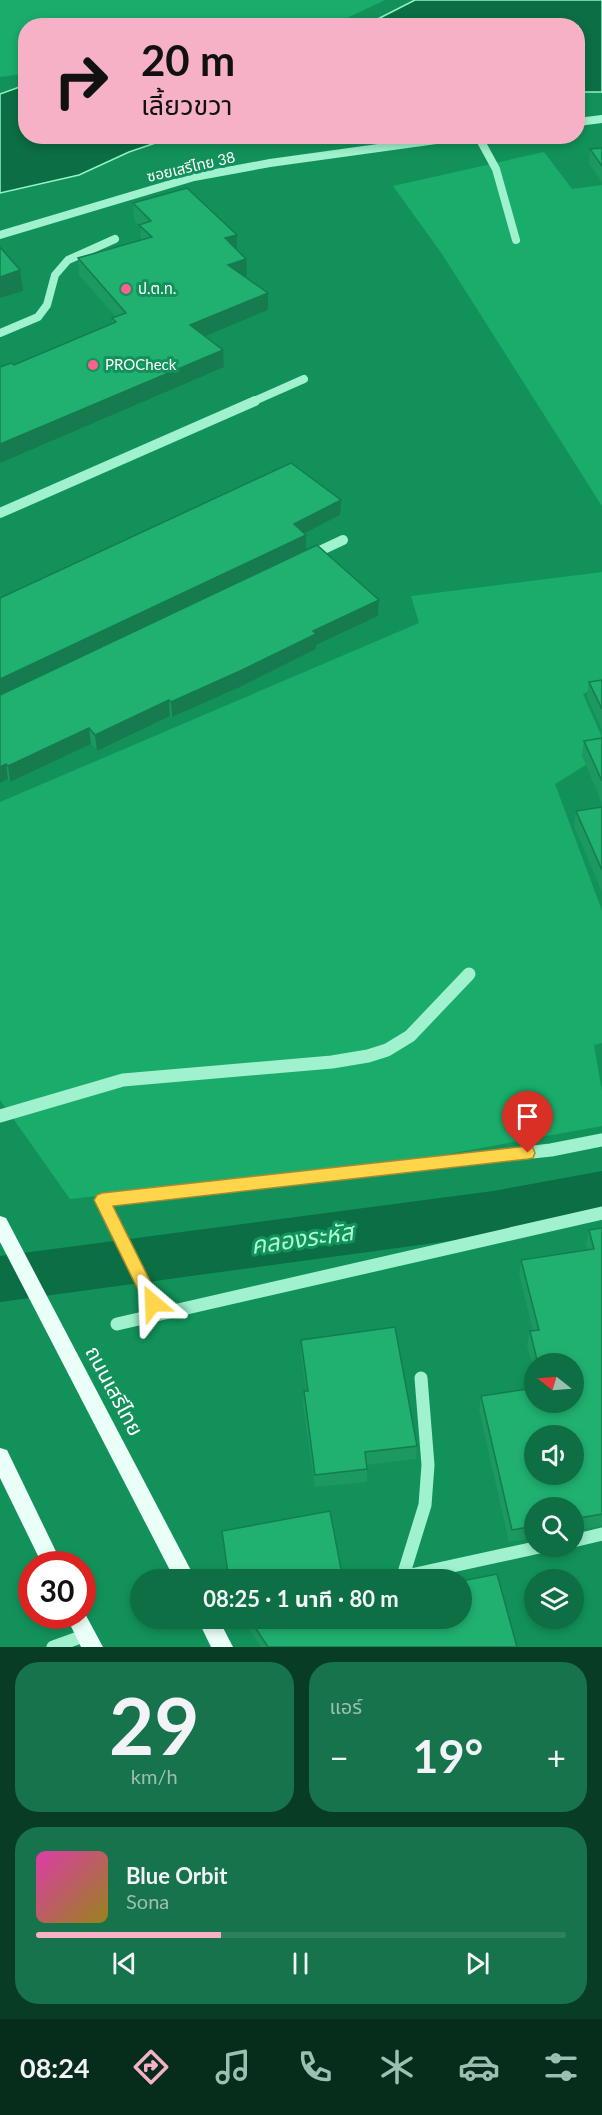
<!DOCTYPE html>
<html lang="th">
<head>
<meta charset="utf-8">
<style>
  :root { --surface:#0e6e44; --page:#17734b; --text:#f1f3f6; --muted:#9bc0b2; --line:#2e815d; --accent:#f7b1c7 }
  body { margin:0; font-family:Lato,"Noto Sans Thai",sans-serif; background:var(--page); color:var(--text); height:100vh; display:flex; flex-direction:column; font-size:22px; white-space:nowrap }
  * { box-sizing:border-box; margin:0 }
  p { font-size:20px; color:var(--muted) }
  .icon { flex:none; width:33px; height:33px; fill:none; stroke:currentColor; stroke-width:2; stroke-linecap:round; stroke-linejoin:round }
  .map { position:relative; height:1647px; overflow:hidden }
  .side { display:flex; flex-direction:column; gap:15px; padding:15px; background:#083c25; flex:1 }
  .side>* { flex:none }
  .top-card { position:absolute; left:18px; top:18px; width:567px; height:126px; border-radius:24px; box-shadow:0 3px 9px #0003; background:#f7b1c7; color:#111; overflow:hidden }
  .needle { width:39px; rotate:287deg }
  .controls { position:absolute; left:524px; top:1353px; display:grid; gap:12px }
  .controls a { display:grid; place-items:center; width:60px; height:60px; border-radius:50%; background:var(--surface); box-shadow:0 3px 9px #0003; font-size:30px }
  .speed { position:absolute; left:18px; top:1551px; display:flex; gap:12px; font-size:30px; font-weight:700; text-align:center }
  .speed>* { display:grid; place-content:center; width:78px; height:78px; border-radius:50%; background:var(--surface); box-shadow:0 3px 9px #0003; line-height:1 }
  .speed .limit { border:9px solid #d22; background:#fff; color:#111 }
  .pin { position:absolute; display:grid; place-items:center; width:51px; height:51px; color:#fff; margin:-62px -26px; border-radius:50% 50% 50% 0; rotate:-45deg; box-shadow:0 0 6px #0007 }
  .pin .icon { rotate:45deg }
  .me { position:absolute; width:66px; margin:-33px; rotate:334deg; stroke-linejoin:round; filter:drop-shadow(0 0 4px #0008) }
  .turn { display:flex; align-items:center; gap:21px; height:126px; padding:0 24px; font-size:27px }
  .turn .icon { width:78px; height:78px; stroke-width:2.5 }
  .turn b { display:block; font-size:42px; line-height:51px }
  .big { font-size:45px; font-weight:700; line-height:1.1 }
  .side .card { flex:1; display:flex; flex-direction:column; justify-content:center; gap:9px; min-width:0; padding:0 21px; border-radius:24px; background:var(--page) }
  .side .dial { align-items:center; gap:0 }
  .dial b { font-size:78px; line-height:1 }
  .song { display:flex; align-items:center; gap:18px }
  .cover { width:72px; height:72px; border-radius:9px; background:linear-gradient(135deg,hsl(320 70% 55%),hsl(50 70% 35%)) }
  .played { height:6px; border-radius:3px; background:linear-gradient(90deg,var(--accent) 35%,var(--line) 35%) }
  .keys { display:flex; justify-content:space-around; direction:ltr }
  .heat { display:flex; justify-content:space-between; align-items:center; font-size:33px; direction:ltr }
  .side .tiles { flex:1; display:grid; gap:15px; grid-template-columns:1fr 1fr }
  .card:last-child { grid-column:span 2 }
  .trip { position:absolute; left:130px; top:1569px; width:342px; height:60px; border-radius:30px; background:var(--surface); box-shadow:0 3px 9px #0003; font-weight:700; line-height:60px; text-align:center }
  .tab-bar { display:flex; height:96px; justify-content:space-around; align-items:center; background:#062c1b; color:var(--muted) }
  .tab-bar .icon { width:42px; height:42px }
  .tab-bar .selected { color:var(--accent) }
  .tab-bar b { font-size:27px; color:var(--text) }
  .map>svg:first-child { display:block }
</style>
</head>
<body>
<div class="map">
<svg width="602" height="1647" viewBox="0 0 602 1647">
  <rect width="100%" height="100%" fill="#12925a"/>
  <g fill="#1aac6b">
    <path d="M0,0h385l-53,25 -306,1 -1,48 -25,3z"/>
    <path d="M544,152l28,37 30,-4v321l-160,-252 -49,-68z"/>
    <path d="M602,572v113l-19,9 19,43v18l-47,29 47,127v132l-8,2 8,47v34l-187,34 -345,39 -70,-99v-298l419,-179 -8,-27z"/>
  </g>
  <g fill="#0b6e44" stroke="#91f5c7" stroke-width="1.5">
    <path d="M415,0h187v92h-24v-66l-212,-1z"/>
    <path d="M25,85l1,51 147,1 -44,15 -50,23 -79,18v-99z"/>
  </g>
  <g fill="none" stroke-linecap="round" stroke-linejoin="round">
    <path fill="#0b6e44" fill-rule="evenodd" d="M602,1171v42l-109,22 -493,67v-46l493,-65z"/>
    <g stroke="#9ff2cd" stroke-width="8">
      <path d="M578,122l24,-3"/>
      <path d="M478,136l18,33 20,71"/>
      <path d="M0,235l194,-58 76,-14 195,-27"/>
      <path d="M0,333l38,-16 9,-12 8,-30 13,-15 47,-21"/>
      <path d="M252,402l52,-23"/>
    </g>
    <g stroke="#9ff2cd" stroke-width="10">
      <path d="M0,513l255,-112"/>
      <path d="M311,555l32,-15"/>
    </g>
    <g stroke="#9ff2cd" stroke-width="13">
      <path d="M0,1116l123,-36 209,-18 36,-6 19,-6 23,-14 59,-62"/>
      <path d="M159,1314l-57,-114 449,-50 51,-10"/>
      <path d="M117,1324l485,-111"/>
      <path d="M573,1541l29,-7"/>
      <path d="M403,1576l22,-71 3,-40 -7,-87"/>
      <path d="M388,1580l156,-34"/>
      <path d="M209,1622l15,-4"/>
      <path d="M53,1647l33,-12"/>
    </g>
    <g fill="#eafff7" fill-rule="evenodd">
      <path d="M0,1216l6,2 190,362h-21l-175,-338z"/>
      <path d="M0,1448l7,2 55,114h-20l-42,-86z"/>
      <path d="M82,1608l21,39h-22l-15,-31h16z"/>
      <path d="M197,1618h21l15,29h-22z"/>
    </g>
  </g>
  <g fill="#1c9861">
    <path d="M602,148v34l-13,-19 1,-14z"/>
    <path d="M133,203l104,47 10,26 -2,1 23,33 -63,26 19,31 -210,-2 98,-42v-5l4,-1 -37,-42 -1,-17 63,-18 -1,-14 -6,-6z"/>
    <path d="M340,515l-35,19 1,1v15l73,50 -1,16 -62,29v4l-76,38 -68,30 -2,-1 -73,35 -6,-7 -81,38 -2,-3 -8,4v-185z"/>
    <path d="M602,680v50l-15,-33 2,-15z"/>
    <path d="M602,738v65l-20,-47 2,-15z"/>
    <path d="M602,807v85l-28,-66 2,-15z"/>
    <path d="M602,1228v298l-29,5v-23h-39v30l-25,4 -30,-132 2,-14 53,6 39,-38h-39v8l-7,-27 3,-14h3l-14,-57 2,-14 66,-10 -1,-6 3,-14z"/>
    <path d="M301,1340l116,106 -1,13 -49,6v17l-52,5 -12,-82 1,-14h2l-5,-37z"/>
    <path d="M222,1531l121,49h-115z"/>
    <path d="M241,1618h221l55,29h-256z"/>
  </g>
  <g fill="#167c4f">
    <path d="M237,235v17l-12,-14z"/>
    <path d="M246,259l1,17 -18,6 -1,-17z"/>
    <path d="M20,270l3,21 -23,7v-21z"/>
    <path d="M268,293v17l-77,32 -1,-17z"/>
    <path d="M223,350l1,17 -224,96v-19z"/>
    <path d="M341,500l-1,15 -46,24v-15z"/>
    <path d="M306,535v15l-306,146v-17z"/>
    <path d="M379,600l-1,16 -62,29v4l-76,38 -68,30 -1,-15 142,-71z"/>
    <path d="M169,700l1,16 -73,35 -2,-16z"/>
    <path d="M89,728l2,16 -81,38 -2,-16z"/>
    <path d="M6,764l2,15 -8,4v-16z"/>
  </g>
  <g fill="#20b171" stroke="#167c4f" stroke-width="1.5" fill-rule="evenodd">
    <path d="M602,148v18l-12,-17z"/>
    <path d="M187,188l50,47 -12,3 21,21 -18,6 40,28 -78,32 33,25 -223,94v-77l11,-4 3,2 102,-43 -4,-4 14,-5 -48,-55 74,-21 -13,-12 12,-4 -18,-18z"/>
    <path d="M0,247l20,23 -20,7z"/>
    <path d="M291,463l50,37 -47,24 12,11 -306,144v-81z"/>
    <path d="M317,545l62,55 -66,31 3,3 -76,37 -69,31 -2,-2 -74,35 -6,-7 -81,38 -2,-2 -6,3v-72z"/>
    <path d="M602,680v29l-13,-27z"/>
    <path d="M602,738v43l-18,-40z"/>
    <path d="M602,807v63l-26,-59z"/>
    <path d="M602,1228v286l-29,5v-11h-39v18l-22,4 -31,-134 53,-8v14h39v-38h-35l-8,-33 9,-1 -18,-70 73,-11 -5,-19zM534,1436h39v38h-39z"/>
    <path d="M395,1327l22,119 -52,6 2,17 -52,6 -11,-84h4l-7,-51z"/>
    <path d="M330,1511l13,69h-114l-7,-49z"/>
    <path d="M497,1574l20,73h-249l-19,-29h213v-37z"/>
  </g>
  <path fill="#ffd54a" stroke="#a68a30" stroke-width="1.5" d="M528,1146l5,2 2,5 -2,5 -5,1 -415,47 48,97 -2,5 -6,2 -6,-2 -53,-108 3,-5 5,-2z"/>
  <g fill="#ff608e" stroke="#12925a" stroke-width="2">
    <circle cx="126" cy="289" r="6"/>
    <circle cx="93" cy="365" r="6"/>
  </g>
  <g text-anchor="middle" stroke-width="6" stroke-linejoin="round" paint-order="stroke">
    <g font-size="15" fill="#fff" stroke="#12925a">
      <text transform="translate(191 167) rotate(-13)" y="5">ซอยเสรีไทย 38</text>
    </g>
    <g font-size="15" fill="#fff" stroke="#12925a" text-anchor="start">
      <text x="138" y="294">ป.ต.ท.</text>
      <text x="105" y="370">PROCheck</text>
    </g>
    <g font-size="21" fill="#fff" stroke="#12925a">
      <text transform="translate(114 1391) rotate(62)" y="7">ถนนเสรีไทย</text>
    </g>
    <g font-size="24" font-style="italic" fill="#abf9d6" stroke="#12925a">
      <text transform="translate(302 1239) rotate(-8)" y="8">คลองระหัส</text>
    </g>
  </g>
</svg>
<div class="controls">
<a><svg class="needle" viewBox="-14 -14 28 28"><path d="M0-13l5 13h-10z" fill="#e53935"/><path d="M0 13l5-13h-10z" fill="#9bc0b2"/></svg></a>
<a><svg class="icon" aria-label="sound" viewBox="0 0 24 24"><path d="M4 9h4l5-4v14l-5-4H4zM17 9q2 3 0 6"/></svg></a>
<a><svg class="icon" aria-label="search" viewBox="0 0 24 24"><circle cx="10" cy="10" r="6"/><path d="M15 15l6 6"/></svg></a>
<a><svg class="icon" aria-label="layers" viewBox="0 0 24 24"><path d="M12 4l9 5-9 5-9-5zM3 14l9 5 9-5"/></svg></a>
</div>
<div class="speed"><div class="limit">30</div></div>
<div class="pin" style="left:528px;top:1153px;background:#d93025"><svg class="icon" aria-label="arrive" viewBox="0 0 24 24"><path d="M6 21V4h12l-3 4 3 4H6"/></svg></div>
<svg class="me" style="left:153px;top:1303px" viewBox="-20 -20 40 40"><path d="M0-17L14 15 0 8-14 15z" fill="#ffd54a" stroke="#fff" stroke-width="4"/></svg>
<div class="trip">08:25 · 1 นาที · 80 m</div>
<div class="top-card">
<div class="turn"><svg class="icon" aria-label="right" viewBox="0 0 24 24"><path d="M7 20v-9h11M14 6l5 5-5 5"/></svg><div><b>20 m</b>เลี้ยวขวา</div></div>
</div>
</div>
<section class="side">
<div class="tiles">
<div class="card dial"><b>29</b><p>km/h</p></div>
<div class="card"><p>แอร์</p>
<div class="heat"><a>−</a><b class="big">19°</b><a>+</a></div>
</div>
<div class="card">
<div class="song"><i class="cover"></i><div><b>Blue Orbit</b><p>Sona</p></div></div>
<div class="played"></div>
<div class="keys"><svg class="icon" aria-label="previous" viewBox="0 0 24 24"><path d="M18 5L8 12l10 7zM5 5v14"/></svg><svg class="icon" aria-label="pause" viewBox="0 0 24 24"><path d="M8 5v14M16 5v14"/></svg><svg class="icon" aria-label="next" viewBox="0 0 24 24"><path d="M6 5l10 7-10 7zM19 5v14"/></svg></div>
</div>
</div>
</section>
<nav class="tab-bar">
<b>08:24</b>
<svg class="icon selected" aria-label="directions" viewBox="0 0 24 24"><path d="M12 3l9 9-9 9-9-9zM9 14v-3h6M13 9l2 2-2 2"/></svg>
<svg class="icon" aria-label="music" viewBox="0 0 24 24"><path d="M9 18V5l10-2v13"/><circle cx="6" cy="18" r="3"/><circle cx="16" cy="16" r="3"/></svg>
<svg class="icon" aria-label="phone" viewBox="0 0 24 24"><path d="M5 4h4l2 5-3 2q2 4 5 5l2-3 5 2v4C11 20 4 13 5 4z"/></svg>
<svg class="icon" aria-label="climate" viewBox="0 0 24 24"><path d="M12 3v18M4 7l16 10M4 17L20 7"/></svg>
<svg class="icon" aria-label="car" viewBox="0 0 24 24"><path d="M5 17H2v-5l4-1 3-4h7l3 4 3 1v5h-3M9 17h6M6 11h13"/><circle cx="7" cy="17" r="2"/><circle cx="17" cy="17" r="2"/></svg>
<svg class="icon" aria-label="filters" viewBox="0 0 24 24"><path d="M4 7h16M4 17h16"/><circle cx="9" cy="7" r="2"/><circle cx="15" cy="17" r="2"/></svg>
</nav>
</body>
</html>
